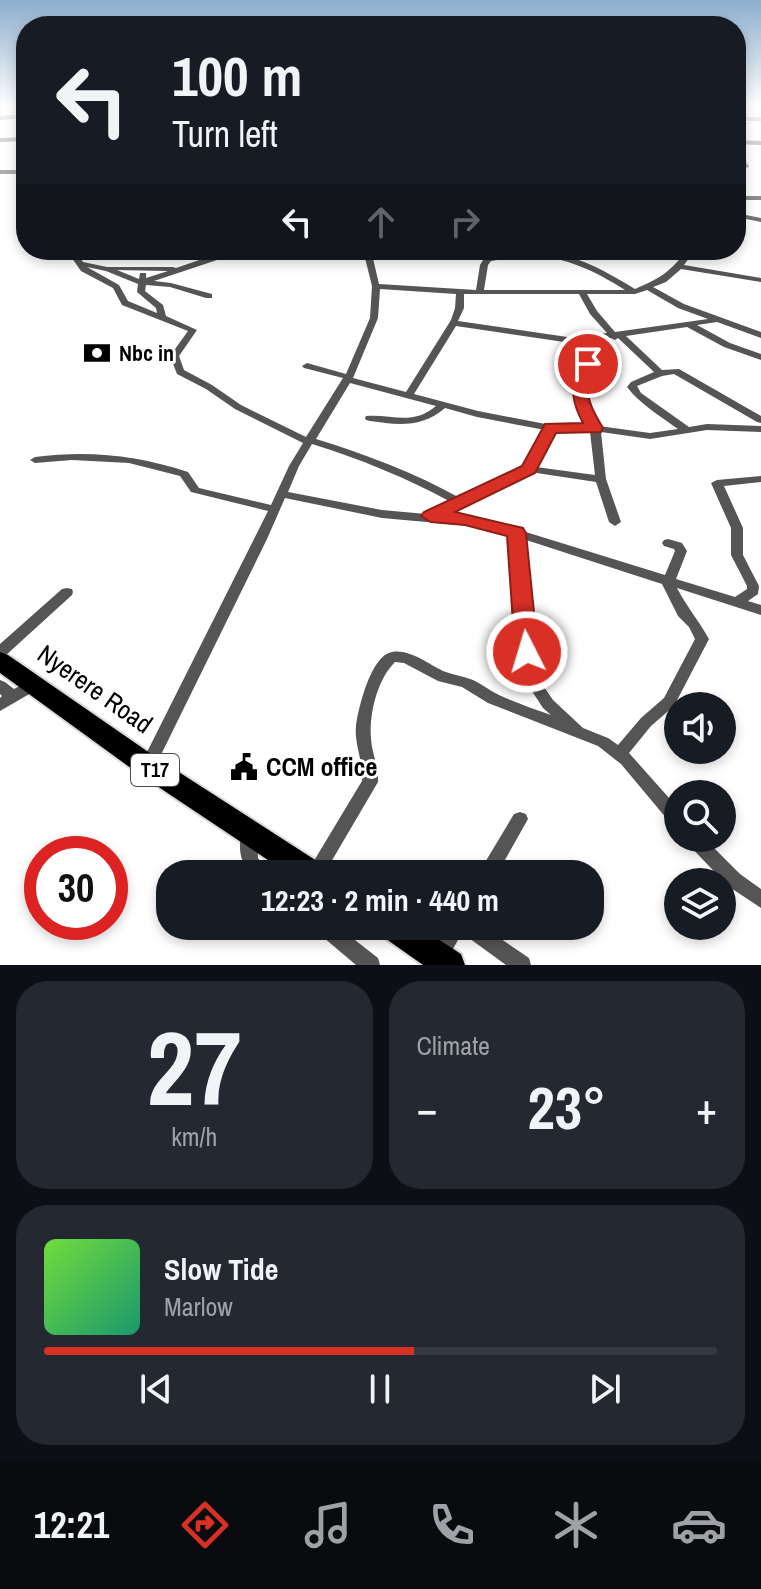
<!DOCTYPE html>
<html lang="en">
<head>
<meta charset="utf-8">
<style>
  :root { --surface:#171b24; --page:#242831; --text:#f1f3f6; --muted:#9ea1a6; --line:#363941; --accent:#d93025 }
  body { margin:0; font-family:"Archivo Narrow",sans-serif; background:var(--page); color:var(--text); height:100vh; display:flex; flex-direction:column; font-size:30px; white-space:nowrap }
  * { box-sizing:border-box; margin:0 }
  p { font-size:26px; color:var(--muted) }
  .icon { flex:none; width:44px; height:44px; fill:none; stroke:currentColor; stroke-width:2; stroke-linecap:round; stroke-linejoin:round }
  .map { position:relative; height:965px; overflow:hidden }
  .drawer { display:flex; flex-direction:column; gap:16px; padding:16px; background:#0d0f14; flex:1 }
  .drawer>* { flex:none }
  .hud { position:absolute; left:16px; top:16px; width:730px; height:244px; border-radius:32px; box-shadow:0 4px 12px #0003; background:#171b24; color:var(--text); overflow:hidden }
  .controls { position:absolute; left:664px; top:692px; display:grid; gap:16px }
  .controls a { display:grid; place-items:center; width:72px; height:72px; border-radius:50%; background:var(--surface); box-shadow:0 4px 12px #0003; font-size:40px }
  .speed { position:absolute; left:24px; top:836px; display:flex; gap:16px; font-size:40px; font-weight:700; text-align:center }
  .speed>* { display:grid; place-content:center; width:104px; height:104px; border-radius:50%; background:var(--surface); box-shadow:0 4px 12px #0003; line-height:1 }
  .speed .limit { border:12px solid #d22; background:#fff; color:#111 }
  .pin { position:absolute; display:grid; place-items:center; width:68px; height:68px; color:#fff; margin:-34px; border:4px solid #fff; border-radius:50%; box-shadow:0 2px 8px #0007 }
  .me { position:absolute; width:88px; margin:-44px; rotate:355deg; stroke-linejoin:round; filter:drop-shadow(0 0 6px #0008) }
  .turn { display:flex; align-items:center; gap:28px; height:168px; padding:0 24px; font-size:36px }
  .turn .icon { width:104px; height:104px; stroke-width:2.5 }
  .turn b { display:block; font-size:56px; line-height:68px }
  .lanes { display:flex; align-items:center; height:76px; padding:0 24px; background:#0003; justify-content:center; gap:40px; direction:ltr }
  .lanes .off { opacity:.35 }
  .big { font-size:60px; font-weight:800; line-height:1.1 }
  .drawer .widget { flex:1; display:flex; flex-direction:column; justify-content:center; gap:12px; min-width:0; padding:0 28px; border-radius:32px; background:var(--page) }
  .drawer .dial { align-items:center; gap:0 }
  .dial b { font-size:104px; line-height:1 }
  .song { display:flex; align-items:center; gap:24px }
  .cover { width:96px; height:96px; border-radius:12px; background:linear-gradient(135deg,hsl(100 70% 55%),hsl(160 70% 35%)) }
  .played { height:8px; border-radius:4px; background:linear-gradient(90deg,var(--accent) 55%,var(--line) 55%) }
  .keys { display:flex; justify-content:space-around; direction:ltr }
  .heat { display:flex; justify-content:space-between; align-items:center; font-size:44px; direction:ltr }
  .drawer .tiles { flex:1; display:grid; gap:16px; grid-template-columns:1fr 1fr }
  .widget:last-child { grid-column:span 2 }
  .trip { position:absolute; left:156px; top:860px; width:448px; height:80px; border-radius:32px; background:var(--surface); box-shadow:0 4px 12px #0003; font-weight:800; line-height:80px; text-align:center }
  .menu { display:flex; height:128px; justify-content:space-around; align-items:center; background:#090b0e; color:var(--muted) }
  .menu .icon { width:56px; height:56px }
  .menu .active { color:var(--accent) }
  .menu b { font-size:36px; color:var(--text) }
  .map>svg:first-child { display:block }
</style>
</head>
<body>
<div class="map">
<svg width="761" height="965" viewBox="0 0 761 965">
  <rect width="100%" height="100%" fill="#fff"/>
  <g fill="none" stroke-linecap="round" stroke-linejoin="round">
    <g stroke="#dbdbdb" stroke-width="4">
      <g id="primary">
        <path d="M0,652l8,3 149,103 166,107 4,9h-38l-150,-100 -139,-101z"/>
        <path d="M377,926h41l43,28 4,11h-42l-41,-29z"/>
      </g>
    </g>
    <g fill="#555" fill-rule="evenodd">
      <path d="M26,114v4l-26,2v-4z"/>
      <rect x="736" y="117" width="25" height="4"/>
      <path d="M26,137v4l-26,1v-4z"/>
      <path d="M736,140l25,1v4l-25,-1z"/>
      <path d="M736,147l3,2 10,18 -13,3v-4l7,-1 -7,-12z"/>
      <path d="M26,168v6c-7,16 0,34 0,52 -14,-13 -9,-31 -9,-49l2,-3h-19v-4h23z"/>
      <rect x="736" y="196" width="25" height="4"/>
      <path d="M736,213l25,5v4l-25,-5z"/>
      <path d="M62,250h13l8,12 24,5h66l3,1 35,-12h6v4l-63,21 17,2 41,11v4h-6l-36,-11 -24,-2 -1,6 18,14 3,11 31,14 -18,26 5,14 28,15 29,20 65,32 37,-59 -39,-10 -2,-2 5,-3 39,11 24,-56 2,-32 -9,-36h8l8,34 97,6 4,-25 5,-8c64,-14 96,-1 150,32 26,-11 35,-17 52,-39h8l-11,15 77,13v4l-80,-13 -15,13 -13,5 31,17 77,28v6l-44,-16 -20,3 33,18 31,11v6l-37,-13 -37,-20 -61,9 36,34 17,-1 82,47v7l-4,-1 -83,-48 -12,2 -25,10 4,7 48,34 18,-3 54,2v6l-54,-2 -57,9 -49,-7 5,47 15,43 -6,4 -6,-4 -13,-40 -66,-10 -89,44 46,4 178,55 10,-24 -1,-2 -10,-3 -2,-3 2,-3 4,-1 14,4 5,8 -11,28 59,18 12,-8v-3l-16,-31v-27l-20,-45 6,-3 44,-4v6l-37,4 19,42v27l16,31 -1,8 -10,7 13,4v10l-84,-27c10,19 22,33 32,51l-35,67 -23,20 -22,27 49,55v19l-6,-2 -51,-61 -23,-18 -110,-43 -26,-16 -24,-6 -34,-18 -9,-1c-18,18 -26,52 -24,77 1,15 8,28 7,43l-54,92h-18l56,-93c2,-19 -8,-36 -6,-55 2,-17 15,-71 36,-74 18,-3 36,12 51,19 10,4 20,5 30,9 9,4 17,11 26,15 17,8 35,14 52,20l-8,-7 -17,-26 -16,-146 -28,-9 -100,-9 -97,-20 -18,41 -114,232 -5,2 -5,-2 -3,-5 128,-255 -77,-19 -11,-16 -51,-13 -57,-3 -37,3 -5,-3 5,-3c53,-7 102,-2 153,15l11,16 72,17 18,-39 14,-23 -68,-34 -29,-20 -29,-15 -7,-18 18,-25 -66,-26 -9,-17 -32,-17 -12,-17zM530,255c36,2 65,16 95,35h-141l4,-25 3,-4zM87,267l19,4 32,13 -1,8 19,16 1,5 -29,-12 -9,-16zM117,270l51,1 -22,7v-5h-6l-1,6zM380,289l76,5 -1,14 -4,12 -45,72 -53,-14 25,-60zM647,290l31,18 30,11 -93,13 -18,-21 -10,-17h48zM464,294h115l11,20 17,19 -33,5 -116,-17 6,-13zM456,326l115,17 15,30c-17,16 -8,34 3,53l-38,-1 -73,-14 -64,-17zM611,338l4,2 3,-2 36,34 -23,10 -4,5c13,17 33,29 51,42l-28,4 -51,-7c-6,-10 -17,-30 -13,-42 1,-2 8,-9 10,-11l-17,-30zM350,383l86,23c-24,20 -43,8 -70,10l-1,2 1,2 4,1c28,4 52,7 75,-13l32,9 68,13 -20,37 -65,31c-45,-25 -95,-44 -144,-59zM554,431l36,1 5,43 -59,-8zM312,444c48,15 95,34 139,58l-25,12 -44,-4 -94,-18 11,-26zM523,539l139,45 16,32 11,11 6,12 -31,59 -23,20 -23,27 -10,-7 -25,-10 -30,-28 -13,-19z"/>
      <path d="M67,588l5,1 1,3 -1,3 -67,61 -5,1v-13l62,-55z"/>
      <path d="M33,679l5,2 2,4 -2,4 -38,22v-13l2,-2 -2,-2v-14l5,2 9,7z"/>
      <path d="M520,812l6,2 2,5 -31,55h-19l36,-60z"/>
      <path d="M249,828l6,3 2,5 1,22 12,16h-20c-10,-12 -13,-29 -7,-43z"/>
      <path d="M685,838h19l36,36 21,15v19l-33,-22 -41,-43z"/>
      <path d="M314,926h23l41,32 2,7h-24l-39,-33z"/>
      <path d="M446,926h36l47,32 2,7h-25l-44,-32 -17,30 -6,2 -8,-2 -2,-7z"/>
    </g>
    <use href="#primary" fill="#000" fill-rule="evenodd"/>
  </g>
  <linearGradient id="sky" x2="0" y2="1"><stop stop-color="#8cadcc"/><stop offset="0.44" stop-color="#fff"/><stop offset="1" stop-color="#fff" stop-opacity="0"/></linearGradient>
  <rect width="761" height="242" fill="url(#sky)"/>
  <path fill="#d93025" stroke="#8d1f18" stroke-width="2" d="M588,360l6,1 5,12c-3,4 -7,6 -9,10 -7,13 7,35 13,45l-2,4 -45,1 -21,40 -80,39 68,16 3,5 12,119 -3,6 -8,3 -8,-3 -4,-6 -8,-116 -42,-11 -34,-3 -10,-6 3,-4 98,-46 23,-42 38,-1c-9,-17 -16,-36 0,-51l-2,-8z"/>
  <defs>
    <g id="bank-bare" transform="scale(2.16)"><path d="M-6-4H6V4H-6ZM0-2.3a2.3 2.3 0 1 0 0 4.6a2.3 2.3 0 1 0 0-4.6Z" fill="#000" stroke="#fff" stroke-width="2.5" paint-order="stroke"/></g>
    <g id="civic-bare" transform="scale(2.16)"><path d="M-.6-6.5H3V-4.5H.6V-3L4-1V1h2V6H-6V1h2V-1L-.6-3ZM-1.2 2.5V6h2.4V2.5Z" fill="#000" stroke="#fff" stroke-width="2.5" paint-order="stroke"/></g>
  </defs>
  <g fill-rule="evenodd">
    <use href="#bank-bare" x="97" y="353"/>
    <use href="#civic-bare" x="244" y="767"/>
  </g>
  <g text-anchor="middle" stroke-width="6" stroke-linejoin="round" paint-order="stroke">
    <rect fill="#fff" stroke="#4c4c4c" stroke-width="2" x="131" y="754" width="48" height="32" rx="6"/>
    <g font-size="20" font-weight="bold" fill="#000">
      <text x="155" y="777">T17</text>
    </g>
    <g font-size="22" font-weight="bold" fill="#000" stroke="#fff" text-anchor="start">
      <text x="119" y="361">Nbc in</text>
    </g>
    <g font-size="26" fill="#000" stroke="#fff">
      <text transform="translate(95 689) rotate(35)" y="9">Nyerere Road</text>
    </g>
    <g font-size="26" font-weight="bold" fill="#000" stroke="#fff" text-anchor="start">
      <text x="266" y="776">CCM office</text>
    </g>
  </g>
</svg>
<div class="controls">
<a><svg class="icon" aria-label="sound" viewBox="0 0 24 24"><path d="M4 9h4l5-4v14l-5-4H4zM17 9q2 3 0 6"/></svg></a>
<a><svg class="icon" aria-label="search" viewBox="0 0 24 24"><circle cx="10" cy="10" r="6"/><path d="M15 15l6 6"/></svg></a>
<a><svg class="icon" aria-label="layers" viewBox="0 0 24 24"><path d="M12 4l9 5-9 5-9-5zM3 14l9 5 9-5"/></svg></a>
</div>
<div class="speed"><div class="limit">30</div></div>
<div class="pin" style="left:588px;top:364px;background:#d93025"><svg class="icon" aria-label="arrive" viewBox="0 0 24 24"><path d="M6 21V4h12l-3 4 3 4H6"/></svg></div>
<svg class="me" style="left:527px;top:652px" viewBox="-20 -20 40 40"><circle r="17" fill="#d93025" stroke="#fff" stroke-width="3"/><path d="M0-11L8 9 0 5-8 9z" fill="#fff"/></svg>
<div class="trip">12:23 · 2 min · 440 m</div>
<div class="hud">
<div class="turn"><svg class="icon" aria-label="left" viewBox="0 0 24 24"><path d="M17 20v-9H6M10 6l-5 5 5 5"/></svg><div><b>100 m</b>Turn left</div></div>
<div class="lanes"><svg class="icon" aria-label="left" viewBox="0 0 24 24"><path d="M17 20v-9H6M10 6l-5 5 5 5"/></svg><svg class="icon off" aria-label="ahead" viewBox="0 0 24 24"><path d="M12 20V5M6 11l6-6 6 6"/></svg><svg class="icon off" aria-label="right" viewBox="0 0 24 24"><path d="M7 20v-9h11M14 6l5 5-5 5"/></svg></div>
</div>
</div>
<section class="drawer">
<div class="tiles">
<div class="widget dial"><b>27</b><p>km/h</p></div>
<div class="widget"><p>Climate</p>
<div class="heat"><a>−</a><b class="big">23°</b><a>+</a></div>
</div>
<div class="widget">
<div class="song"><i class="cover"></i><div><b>Slow Tide</b><p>Marlow</p></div></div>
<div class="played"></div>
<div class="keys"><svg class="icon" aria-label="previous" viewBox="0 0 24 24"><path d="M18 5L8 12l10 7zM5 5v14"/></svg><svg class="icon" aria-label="pause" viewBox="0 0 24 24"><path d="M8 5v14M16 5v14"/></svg><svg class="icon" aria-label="next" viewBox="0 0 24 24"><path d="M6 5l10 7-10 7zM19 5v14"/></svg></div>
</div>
</div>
</section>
<nav class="menu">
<b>12:21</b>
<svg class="icon active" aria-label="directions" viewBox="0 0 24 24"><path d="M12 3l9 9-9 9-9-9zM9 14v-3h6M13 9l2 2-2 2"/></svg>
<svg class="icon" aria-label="music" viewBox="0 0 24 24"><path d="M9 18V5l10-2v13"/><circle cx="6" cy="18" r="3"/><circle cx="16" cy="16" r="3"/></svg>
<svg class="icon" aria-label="phone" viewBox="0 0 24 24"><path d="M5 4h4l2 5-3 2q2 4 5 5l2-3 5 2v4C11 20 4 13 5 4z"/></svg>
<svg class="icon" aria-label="climate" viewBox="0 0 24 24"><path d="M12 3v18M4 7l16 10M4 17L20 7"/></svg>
<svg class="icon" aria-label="car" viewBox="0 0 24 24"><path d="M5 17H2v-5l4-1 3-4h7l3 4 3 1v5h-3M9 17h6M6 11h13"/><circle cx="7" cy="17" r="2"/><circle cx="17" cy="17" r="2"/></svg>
</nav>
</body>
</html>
